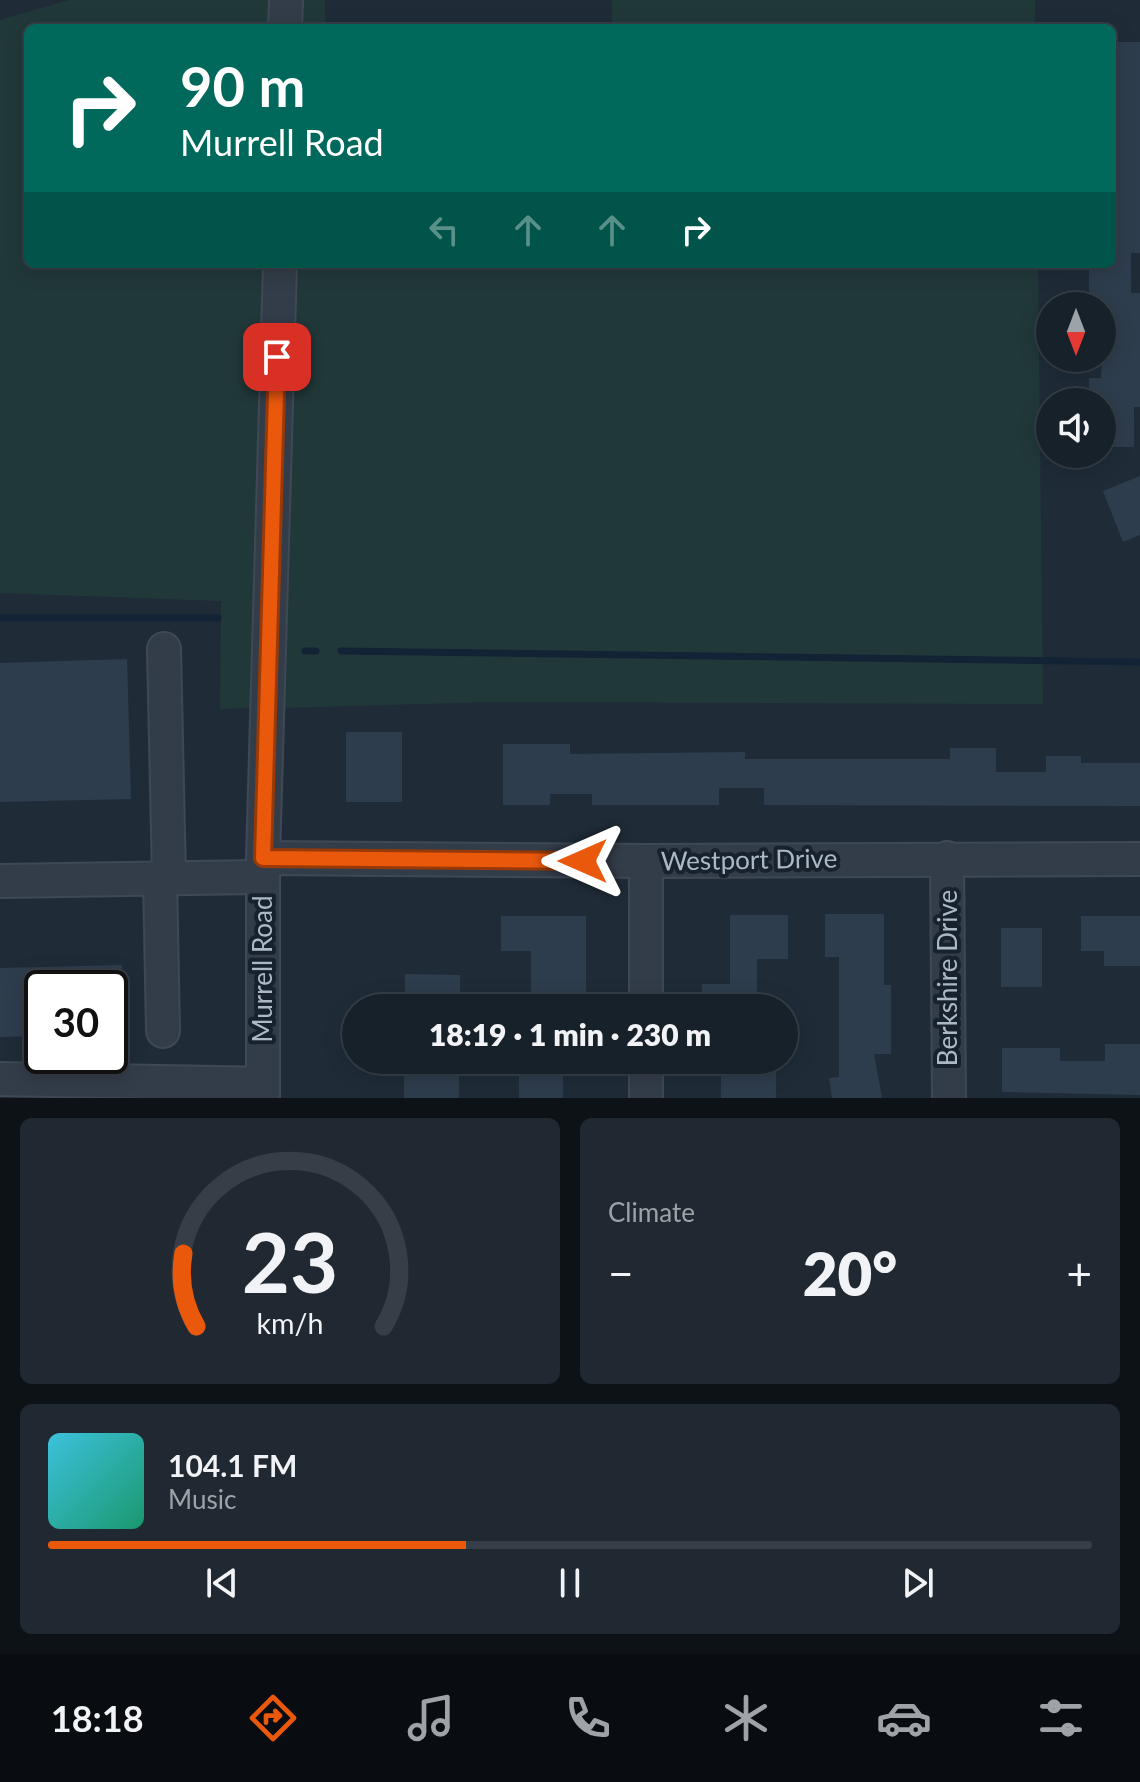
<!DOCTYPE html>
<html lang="en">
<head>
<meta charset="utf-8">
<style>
  :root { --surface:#17212a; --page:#202932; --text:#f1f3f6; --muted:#9ea3a8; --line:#363e47; --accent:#ea580c }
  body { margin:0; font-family:Lato,sans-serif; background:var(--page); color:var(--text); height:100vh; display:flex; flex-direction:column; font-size:30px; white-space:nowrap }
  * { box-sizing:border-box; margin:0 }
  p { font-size:26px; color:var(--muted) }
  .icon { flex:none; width:44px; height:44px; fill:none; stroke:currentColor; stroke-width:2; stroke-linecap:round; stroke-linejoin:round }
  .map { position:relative; height:1098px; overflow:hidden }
  .details { display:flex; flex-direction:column; gap:20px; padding:20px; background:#0d1217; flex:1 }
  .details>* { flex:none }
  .banner { position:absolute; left:24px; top:24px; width:1092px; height:244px; border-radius:12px; box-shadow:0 4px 20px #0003,0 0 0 2px var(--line); background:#00695c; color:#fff; overflow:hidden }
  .needle { width:52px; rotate:180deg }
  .fabs { position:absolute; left:1036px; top:292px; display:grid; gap:16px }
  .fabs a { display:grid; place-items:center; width:80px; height:80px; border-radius:50%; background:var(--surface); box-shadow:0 4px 20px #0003,0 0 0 2px var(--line); font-size:40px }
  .speed { position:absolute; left:24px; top:970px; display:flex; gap:16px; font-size:40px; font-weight:700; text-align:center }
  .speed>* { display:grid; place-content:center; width:104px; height:104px; border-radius:50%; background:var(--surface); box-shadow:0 4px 20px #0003,0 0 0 2px var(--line); line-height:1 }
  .speed .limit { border:4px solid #111; border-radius:12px; background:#fff; color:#111 }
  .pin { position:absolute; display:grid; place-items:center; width:68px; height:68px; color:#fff; margin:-34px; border-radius:16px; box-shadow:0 4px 12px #0006 }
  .me { position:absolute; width:88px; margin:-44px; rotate:270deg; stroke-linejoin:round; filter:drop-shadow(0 0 6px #0008) }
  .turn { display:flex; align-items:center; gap:28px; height:168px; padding:0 24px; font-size:36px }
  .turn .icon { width:104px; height:104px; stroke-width:2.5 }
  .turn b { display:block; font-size:56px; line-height:68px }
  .lanes { display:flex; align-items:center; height:76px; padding:0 24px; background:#0003; justify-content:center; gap:40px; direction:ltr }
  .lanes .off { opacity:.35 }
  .big { font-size:60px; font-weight:800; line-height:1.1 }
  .details .widget { flex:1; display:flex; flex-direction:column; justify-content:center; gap:12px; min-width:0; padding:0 28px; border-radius:12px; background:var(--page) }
  .details .dial { align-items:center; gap:0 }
  .dial svg { height:208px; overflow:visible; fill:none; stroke:var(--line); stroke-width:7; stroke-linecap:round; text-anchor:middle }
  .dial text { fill:var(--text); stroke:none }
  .song { display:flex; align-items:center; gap:24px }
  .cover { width:96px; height:96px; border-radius:12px; background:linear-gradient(135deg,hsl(190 70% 55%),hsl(160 70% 35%)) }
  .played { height:8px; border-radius:4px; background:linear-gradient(90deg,var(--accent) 40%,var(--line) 40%) }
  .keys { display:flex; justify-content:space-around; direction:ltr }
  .heat { display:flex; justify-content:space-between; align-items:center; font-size:44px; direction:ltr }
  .details .tiles { flex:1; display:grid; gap:20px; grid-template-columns:1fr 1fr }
  .widget:last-child { grid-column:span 2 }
  .trip { position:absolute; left:342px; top:994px; width:456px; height:80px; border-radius:40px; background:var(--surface); box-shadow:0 4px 20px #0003,0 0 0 2px var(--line); font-weight:800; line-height:80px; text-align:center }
  .tabs { display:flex; height:128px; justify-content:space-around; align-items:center; background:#090d11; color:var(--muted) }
  .tabs .icon { width:56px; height:56px }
  .tabs .active { color:var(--accent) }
  .tabs b { font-size:36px; color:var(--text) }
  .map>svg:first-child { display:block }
</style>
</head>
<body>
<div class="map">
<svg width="1140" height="1098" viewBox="0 0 1140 1098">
  <rect width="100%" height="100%" fill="#1f2c38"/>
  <g fill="#213839">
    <path d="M69,0h204l-1,28h-244v236h239l-13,444 -34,1 1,-108 -221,-8v-573z"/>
    <path d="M298,0h27v28h-28z"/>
    <rect x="612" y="0" width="423" height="28"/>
    <path d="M292,264h746l5,440 -550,-2 -214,6z"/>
  </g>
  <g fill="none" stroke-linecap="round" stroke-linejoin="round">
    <g stroke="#132336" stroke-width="7">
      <path d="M0,618h218"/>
      <path d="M305,651h11"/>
      <path d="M341,651l799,11"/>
    </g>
  </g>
  <g fill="#2e3d4d">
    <path d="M1112,42h28v211h-9v40h9v114h-6v40h-32v-45h-13v-24h12l1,-20v-52h-13v-42h23z"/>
    <path d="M1140,476v59l-17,7 -20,-51z"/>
    <path d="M127,659l4,140 -131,3v-139z"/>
    <rect x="346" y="732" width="56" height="70"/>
    <path d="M503,744h67v10l175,-2v7h205v-11h46v24h50v-16h35v7h59v43l-376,-1v-17h-45v17h-127v-11h-42v11h-47z"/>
    <path d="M825,914h59v71h7v69h-17l8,44h-50l-3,-20 10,-1v-120h-14z"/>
    <path d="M730,915h58v44h-31v49h-55v-24h28z"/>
    <path d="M501,916h85v92h-55v-57h-30z"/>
    <path d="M1081,916h59v50h-36v-15h-23z"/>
    <rect x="1001" y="928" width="41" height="59"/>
    <path d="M122,965v23h-80v48l-42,1v-69z"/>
    <path d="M405,974l55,1v33h-55z"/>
    <path d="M1105,1044h35v51l-138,-3v-44h58v13h45z"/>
    <rect x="404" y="1060" width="55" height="38"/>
    <rect x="721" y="1067" width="55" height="31"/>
    <rect x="519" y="1070" width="44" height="28"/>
  </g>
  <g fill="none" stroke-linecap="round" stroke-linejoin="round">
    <g stroke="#3f4955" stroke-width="36">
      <g id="minor">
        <path d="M285,28l1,-28"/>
        <path d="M164,649l5,229"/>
        <path d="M263,858l383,3 494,-2"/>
        <path d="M947,858l2,240"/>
        <path d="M646,861v147"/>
        <path d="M160,878l3,153"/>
        <path d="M0,881l263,-4"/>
        <path d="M646,1060v38"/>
        <path d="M0,1079l263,5"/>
        <path d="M263,1098v-240l17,-594"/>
      </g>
    </g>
    <use href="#minor" stroke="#333d49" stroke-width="32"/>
  </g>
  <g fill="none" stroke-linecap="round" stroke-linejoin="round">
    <g stroke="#983908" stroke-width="20">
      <path id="route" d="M277,357l-14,501 320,3"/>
    </g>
    <use href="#route" stroke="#ea580c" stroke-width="14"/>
  </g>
  <g text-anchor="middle" stroke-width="8" stroke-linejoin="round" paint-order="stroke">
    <g font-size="26" fill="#adb8c6" stroke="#18222d">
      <text transform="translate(749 860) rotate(-1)" y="9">Westport Drive</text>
      <text transform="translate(263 969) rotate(-90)" y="9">Murrell Road</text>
      <text transform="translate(948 978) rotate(-90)" y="9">Berkshire Drive</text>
    </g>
  </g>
</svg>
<div class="fabs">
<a><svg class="needle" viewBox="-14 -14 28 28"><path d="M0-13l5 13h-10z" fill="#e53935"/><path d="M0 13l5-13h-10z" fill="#9ea3a8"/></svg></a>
<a><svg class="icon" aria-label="sound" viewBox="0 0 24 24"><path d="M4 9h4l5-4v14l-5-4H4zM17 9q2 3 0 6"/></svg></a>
</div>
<div class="speed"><div class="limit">30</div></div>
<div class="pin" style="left:277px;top:357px;background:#d93025"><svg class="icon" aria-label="arrive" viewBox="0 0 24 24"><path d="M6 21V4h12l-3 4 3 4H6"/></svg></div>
<svg class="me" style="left:583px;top:861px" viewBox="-20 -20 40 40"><path d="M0-17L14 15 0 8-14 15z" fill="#ea580c" stroke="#fff" stroke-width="4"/></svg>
<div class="trip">18:19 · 1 min · 230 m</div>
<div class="banner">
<div class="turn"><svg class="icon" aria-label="right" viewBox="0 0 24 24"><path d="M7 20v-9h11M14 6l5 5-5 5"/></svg><div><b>90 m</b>Murrell Road</div></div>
<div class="lanes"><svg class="icon off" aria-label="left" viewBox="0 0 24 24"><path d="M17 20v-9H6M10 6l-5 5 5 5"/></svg><svg class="icon off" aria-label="ahead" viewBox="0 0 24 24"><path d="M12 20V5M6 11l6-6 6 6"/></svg><svg class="icon off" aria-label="ahead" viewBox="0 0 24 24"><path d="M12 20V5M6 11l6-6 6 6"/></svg><svg class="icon" aria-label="right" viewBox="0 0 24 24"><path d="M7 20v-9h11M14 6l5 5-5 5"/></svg></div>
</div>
</div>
<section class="details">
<div class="tiles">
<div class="widget dial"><svg viewBox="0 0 100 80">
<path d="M14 69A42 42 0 1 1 86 69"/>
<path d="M14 69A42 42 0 0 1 9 41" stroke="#ea580c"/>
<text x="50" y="56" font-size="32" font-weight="700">23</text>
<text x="50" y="72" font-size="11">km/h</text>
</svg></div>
<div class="widget"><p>Climate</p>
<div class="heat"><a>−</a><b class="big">20°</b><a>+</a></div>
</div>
<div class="widget">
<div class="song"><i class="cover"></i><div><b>104.1 FM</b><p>Music</p></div></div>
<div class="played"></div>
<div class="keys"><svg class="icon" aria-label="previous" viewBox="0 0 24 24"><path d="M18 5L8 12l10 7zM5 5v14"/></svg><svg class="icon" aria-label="pause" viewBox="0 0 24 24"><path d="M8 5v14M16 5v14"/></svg><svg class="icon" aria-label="next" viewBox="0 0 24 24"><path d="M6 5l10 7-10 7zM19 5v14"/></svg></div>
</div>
</div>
</section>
<nav class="tabs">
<b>18:18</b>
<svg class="icon active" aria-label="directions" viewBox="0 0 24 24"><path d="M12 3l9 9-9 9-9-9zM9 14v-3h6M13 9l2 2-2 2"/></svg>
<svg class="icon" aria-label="music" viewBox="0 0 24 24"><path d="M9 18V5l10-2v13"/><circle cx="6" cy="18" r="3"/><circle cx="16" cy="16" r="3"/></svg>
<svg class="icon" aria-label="phone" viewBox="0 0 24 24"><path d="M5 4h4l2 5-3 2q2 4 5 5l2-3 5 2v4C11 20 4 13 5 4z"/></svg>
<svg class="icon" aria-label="climate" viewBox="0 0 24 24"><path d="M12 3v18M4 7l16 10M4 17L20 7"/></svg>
<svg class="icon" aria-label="car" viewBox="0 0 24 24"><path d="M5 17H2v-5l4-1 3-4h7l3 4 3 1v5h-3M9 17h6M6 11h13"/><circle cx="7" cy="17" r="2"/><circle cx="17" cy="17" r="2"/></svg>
<svg class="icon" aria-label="filters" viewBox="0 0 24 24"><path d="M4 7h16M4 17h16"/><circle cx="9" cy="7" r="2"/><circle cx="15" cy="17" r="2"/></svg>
</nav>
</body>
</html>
